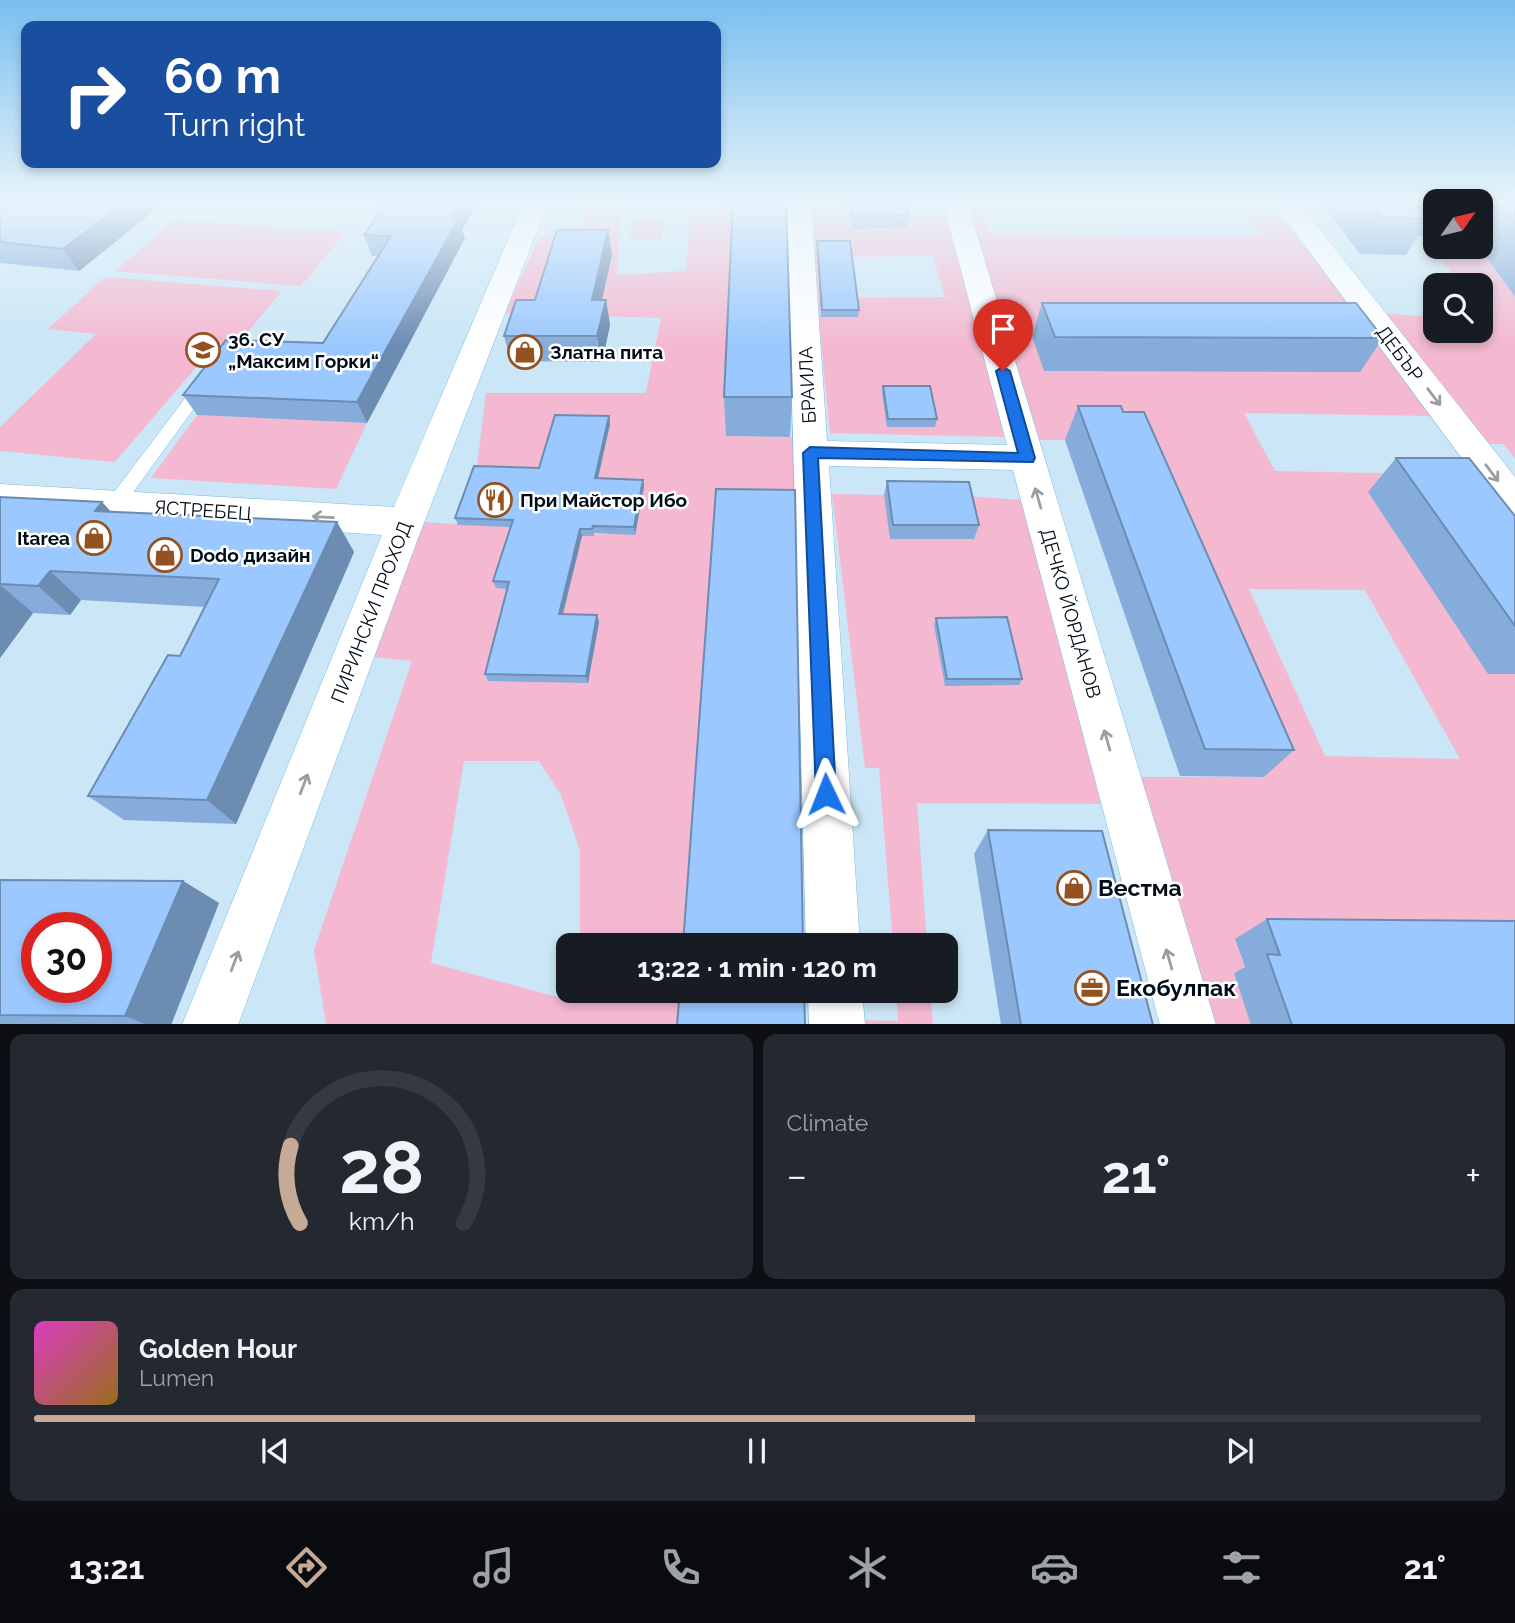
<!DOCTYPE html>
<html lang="en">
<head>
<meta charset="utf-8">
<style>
  :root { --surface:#171b24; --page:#242831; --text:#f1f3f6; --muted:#9ea1a6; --line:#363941; --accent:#c7aa96 }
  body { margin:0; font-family:Raleway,sans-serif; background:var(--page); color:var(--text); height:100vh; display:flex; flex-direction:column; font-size:26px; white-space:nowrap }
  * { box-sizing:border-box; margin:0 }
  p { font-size:23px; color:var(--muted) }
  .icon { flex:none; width:38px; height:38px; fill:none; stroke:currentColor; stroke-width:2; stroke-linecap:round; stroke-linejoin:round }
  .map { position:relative; height:1024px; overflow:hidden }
  .panel { display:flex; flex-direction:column; gap:10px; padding:10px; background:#0d0f14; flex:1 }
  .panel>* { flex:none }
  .guide { position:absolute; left:21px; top:21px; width:700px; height:147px; border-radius:14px; box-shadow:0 4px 10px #0003; background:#1a4fa0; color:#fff; overflow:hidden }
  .needle { width:46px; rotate:56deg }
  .controls { position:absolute; left:1423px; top:189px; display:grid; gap:14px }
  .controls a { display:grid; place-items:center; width:70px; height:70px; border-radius:14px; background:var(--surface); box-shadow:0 4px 10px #0003; font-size:35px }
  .speed { position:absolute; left:21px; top:912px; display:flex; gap:14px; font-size:35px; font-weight:700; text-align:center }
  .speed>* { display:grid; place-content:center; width:91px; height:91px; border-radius:50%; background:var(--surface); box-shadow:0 4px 10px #0003; line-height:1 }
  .speed .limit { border:10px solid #d22; background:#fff; color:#111 }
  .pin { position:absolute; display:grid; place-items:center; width:60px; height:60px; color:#fff; margin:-72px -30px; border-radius:50% 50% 50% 0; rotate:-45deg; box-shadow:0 0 7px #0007 }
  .pin .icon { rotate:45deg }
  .me { position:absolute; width:77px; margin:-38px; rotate:358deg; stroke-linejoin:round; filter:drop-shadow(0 0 5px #0008) }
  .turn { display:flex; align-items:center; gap:24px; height:147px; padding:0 28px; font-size:32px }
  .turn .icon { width:91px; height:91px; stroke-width:2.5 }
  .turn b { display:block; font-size:49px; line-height:60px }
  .big { font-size:52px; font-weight:700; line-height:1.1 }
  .panel .tile { flex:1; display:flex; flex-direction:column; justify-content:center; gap:10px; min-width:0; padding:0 24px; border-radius:14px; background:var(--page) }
  .panel .dial { align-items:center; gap:0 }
  .dial svg { height:182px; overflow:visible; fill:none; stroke:var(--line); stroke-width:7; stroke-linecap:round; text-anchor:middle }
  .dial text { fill:var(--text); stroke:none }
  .song { display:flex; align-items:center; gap:21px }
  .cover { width:84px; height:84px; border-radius:10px; background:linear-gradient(135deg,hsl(310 70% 55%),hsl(40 70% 35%)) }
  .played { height:7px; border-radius:4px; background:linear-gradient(90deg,var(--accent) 65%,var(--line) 65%) }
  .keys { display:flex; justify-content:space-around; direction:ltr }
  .heat { display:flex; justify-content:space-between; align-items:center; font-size:38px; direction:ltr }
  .panel .tiles { flex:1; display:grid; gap:10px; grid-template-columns:1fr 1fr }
  .tile:last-child { grid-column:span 2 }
  .trip { position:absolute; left:556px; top:933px; width:402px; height:70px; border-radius:14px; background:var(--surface); box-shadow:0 4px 10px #0003; font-weight:700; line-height:70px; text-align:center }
  .menu { display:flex; height:112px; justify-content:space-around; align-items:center; background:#090b0e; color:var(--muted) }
  .menu .icon { width:49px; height:49px }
  .menu .selected { color:var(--accent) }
  .menu b { font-size:32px; color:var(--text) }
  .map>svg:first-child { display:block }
</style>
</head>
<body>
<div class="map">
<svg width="1515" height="1025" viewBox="0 0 1515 1025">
  <rect width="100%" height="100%" fill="#cbe6f6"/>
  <g fill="#f4b9d1" fill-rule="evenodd">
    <path d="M576,202h46l-5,73 69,-4 5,-62 95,-6 1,6h-52l-9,227 70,1v92l-77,-1 -29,417h-110v-95l-19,-55 -22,-34h-75l-33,202 149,40v-12h107l-2,33h-359l-12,-74 98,-289 -38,-4 45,-135 96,5 -1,7h121l9,-46 -168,-14 10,-81h160l15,-75 -157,-5 36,-77 37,2 8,-28z"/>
    <path d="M807,202l52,2 45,12 47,-1 53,222 -174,-4zM933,256l12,41 -88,1 -7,-41z"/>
    <path d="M967,202h302l168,214 -193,-3 31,58 196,4 44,60v406l-280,-1 12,33h-12l16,51h-36l-78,-247h126l-157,-337h-67zM988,210l254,1 18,24 -269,-1 -6,-16h5zM1249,589l116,1 95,169 -135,-3z"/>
    <path d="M1435,218v29h44l36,50v162l-11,-15h-25l-100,-131 56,4v14h45v-46h-23l-4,-11 -34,-42z"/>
    <path d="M634,219h31l-3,21h-32z"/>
    <path d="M173,220l173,12 -45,54 -185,-15z"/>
    <path d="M105,277l177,14 -45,54 -20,-2 -102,119 -115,-11v-24l96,-93 -48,-5z"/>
    <path d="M197,415l170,8 -31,66 -185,-11z"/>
    <path d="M832,494l52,1 7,44h83l-9,-43 57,4 79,304 -184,-1 10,142h-34l-14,-177h-14z"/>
    <path d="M896,991h34l3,33h-76v-4l41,1z"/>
  </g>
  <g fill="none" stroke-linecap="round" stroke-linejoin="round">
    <g stroke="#77bee4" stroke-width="1">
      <path id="lane" d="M203,380l5,1 3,4 -3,4 -87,120h-12l-3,-5 3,-5 89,-118z"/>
    </g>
    <g stroke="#77bee4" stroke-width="1">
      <g id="street">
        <path d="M524,202h24l-131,339 -179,484h-56l200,-490 -382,-25v-26l394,23z"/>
        <path d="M787,202h24l16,239 180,4 -64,-243h24l249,823h-56l-147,-555 -184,-4 31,479h-54z"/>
        <path d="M1273,202h25l217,275v40l-13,-4z"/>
        <path d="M808,990h54l3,35h-56z"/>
      </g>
    </g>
    <use href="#lane" fill="#fff" fill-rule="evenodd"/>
    <use href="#street" fill="#fff" fill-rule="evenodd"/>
  </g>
  <g fill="#85acda">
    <path d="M0,202h165l-86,69 -79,-8z"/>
    <path d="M387,202h91l-16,28 3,8 -98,185 -170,-8 -14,-20 140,-52 55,-87h-6l-8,-21z"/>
    <path d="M846,202h59l4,13 -1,12 -55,2z"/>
    <path d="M1321,202h114v34h-17l-12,19 -46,-1z"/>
    <path d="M1480,202h35v95l-36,-50h1z"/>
    <path d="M608,230l4,25 -10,45h4l4,25 -8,37 -91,-1 -7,-25 31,-36z"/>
    <path d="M817,241l42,69 -1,7h-37z"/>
    <path d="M1042,303l341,35 -23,34 -316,-1 -12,-35z"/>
    <path d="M883,386l54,33 -2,8h-48l-5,-34z"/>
    <path d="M724,397h68l-2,40 -64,-1z"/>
    <path d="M1078,406l216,344 -30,27 -84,-1 -115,-336z"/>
    <path d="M609,416l1,8 -12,55 45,1 1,7 -9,48 -41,-2v3h-12l-19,78 34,1 2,7 -11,61 -100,-2 -3,-7 22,-85 -11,-1 -3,-7 18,-54 -53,-2 -3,-7 84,-50z"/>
    <path d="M1396,458l119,58v158h-27l-120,-182z"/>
    <path d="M887,481l92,44 -5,14h-84l-6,-44z"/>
    <path d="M0,497l102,5 9,10 226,10 17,30 -118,272 -112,-4 -36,-24 92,-140 25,-49 -124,-7 -11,15 -37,-2 -33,45z"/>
    <path d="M936,618l86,61 -3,6 -74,1 -11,-61z"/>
    <path d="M988,830l165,195h-152l-27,-171z"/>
    <path d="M0,880l183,1 36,22 -48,122h-171z"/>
    <path d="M1267,919l248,106h-264l-17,-52 11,-6 -10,-28z"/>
  </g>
  <g fill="#6c8cb2">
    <path d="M125,202h40l-86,69 -16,-22z"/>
    <path d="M461,202h17l-16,28 3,8 -98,185 -10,-21 94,-184z"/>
    <path d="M608,230l4,25 -16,70 -4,-25z"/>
    <path d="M606,300l4,25 -8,37 -5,-26z"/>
    <path d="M609,416l1,8 -14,62 -1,-8z"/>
    <path d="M643,480l1,7 -9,48 -1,-8z"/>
    <path d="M102,502l27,30 -34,-21z"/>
    <path d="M337,522l17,30 -118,272 -29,-24z"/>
    <path d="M580,529l2,7 -21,85 -2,-7z"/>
    <path d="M50,571l31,29 -11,15 -32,-29z"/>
    <path d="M0,585l33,28 -33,45z"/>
    <path d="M597,615l2,7 -11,61 -2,-7z"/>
    <path d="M183,881l36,22 -48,122h-23l-23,-9z"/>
  </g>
  <g fill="#9bc8fe" stroke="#6c8cb2" stroke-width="2" fill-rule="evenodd">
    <path d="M0,202h125l-62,47 -63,-7z"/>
    <path d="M387,202h74l-10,16h8l-102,184 -174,-7 43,-55 97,3 68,-107 -27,-1z"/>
    <path d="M733,202h53l6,195h-68z"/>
    <path d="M850,202h55l4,13 -55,2z"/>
    <path d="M1369,202h46l15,17 -48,-2z"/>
    <path d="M1499,202h16v21z"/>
    <path d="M557,230h51l-16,70h14l-9,36h-93l12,-36h19z"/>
    <path d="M817,241h33l9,69h-37z"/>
    <path d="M1042,303h314l27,35 -328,-1z"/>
    <path d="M883,386h47l7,33h-49z"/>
    <path d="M1078,406h43l2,6h21l150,338 -89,-1z"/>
    <path d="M555,415l54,1 -14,62 48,2 -9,47 -41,-1 -1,3h-12l-21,85 38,1 -11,61 -101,-2 24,-92 -16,-1 20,-61 -58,-2 19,-52 65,2z"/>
    <path d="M1396,458h73l46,58v110z"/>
    <path d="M887,481l82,1 10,43h-86z"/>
    <path d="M716,489l79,1 8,455h-120z"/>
    <path d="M0,497l102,5 -7,9 242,11 -130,278 -119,-4 80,-141 12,1 39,-77 -169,-8 -12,15 -38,-2z"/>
    <path d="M1007,617l15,62h-75l-11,-61z"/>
    <path d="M988,830l114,1 51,194h-132z"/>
    <path d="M0,880l183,1 -58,135 -125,-1zM37,928h59v59h-59z"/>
    <path d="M1267,919l248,2v104h-223l-25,-71 13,1z"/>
    <path d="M680,990h124l1,35h-128z"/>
  </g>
  <defs><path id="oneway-shaft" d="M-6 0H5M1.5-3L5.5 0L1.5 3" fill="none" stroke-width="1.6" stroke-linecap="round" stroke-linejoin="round" transform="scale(1.75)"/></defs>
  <g stroke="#999ea3">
    <use href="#oneway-shaft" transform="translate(1434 397) rotate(53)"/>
    <use href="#oneway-shaft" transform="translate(1492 473) rotate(53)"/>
    <use href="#oneway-shaft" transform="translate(1038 498) rotate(-106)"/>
    <use href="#oneway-shaft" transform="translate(323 517) rotate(-177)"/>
    <use href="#oneway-shaft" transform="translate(1107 740) rotate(-106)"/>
    <use href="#oneway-shaft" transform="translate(304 784) rotate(-69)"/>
    <use href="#oneway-shaft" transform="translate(1169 959) rotate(-106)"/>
    <use href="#oneway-shaft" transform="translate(235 961) rotate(-69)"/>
  </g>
  <linearGradient id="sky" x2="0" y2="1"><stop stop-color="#79beef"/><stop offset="0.59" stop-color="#e8f4fb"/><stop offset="1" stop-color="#e8f4fb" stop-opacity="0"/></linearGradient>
  <rect width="1515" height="345" fill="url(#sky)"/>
  <path fill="#1a73e8" stroke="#114b97" stroke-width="2" d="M1003,367l7,4 25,87 -2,4 -215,-4 18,336 -3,7 -7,3 -7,-3 -3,-7 -13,-341 7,-6 208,6 -22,-82z"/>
  <defs>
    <g id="school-ring" transform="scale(1.75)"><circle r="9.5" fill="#fff" stroke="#945121" stroke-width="1.5"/><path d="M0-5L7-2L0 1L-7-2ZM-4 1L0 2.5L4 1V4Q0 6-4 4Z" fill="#945121"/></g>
    <g id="shop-ring" transform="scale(1.75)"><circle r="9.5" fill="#fff" stroke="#945121" stroke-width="1.5"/><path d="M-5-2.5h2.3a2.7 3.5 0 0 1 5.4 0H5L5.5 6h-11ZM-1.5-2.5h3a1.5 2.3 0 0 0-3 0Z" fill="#945121"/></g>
    <g id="restaurant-ring" transform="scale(1.75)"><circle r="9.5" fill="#fff" stroke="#945121" stroke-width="1.5"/><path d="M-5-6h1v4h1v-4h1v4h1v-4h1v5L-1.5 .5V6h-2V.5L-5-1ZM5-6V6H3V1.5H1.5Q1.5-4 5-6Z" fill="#945121"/></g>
    <g id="office-ring" transform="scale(1.75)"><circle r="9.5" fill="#fff" stroke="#945121" stroke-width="1.5"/><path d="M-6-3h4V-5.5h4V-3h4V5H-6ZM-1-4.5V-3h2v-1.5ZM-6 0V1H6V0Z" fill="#945121"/></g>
  </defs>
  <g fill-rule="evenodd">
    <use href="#school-ring" x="203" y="350"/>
    <use href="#shop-ring" x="525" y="352"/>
    <use href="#restaurant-ring" x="495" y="500"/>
    <use href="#shop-ring" x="94" y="538"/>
    <use href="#shop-ring" x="165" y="555"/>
    <use href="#shop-ring" x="1074" y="888"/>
    <use href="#office-ring" x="1092" y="988"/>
  </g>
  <g text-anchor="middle" stroke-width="5" stroke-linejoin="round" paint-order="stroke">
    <g font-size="19" font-weight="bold" fill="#000d18" stroke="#fff" text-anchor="start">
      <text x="228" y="346">36. СУ<tspan x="228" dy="22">„Максим Горки“</tspan></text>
      <text x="550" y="359">Златна пита</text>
      <text x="520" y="507">При Майстор Ибо</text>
      <text x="70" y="545" text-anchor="end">Itarea</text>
      <text x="190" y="562">Dodo дизайн</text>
    </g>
    <g font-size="19" fill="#000d18" stroke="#fff">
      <text transform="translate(1400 353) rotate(53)" y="7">ДЕБЪР</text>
      <text transform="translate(807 385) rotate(-93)" y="7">БРАИЛА</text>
      <text transform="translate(203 510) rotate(4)" y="7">ЯСТРЕБЕЦ</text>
      <text transform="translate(371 612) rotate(-69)" y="7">ПИРИНСКИ ПРОХОД</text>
      <text transform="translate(1071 613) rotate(74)" y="7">ДЕЧКО ЙОРДАНОВ</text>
    </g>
    <g font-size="23" font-weight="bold" fill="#000d18" stroke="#fff" text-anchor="start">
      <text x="1098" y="896">Вестма</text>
      <text x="1116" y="996">Екобулпак</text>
    </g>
  </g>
</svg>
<div class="controls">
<a><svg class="needle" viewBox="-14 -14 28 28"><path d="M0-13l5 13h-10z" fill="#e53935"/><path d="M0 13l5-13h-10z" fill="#9ea1a6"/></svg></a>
<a><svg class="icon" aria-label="search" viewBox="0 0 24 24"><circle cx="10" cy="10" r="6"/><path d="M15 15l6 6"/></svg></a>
</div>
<div class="speed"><div class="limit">30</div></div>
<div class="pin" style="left:1003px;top:371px;background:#d93025"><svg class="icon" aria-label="arrive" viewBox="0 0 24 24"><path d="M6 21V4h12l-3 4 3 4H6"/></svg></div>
<svg class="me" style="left:826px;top:794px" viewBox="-20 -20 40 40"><path d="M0-17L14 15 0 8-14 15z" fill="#1a73e8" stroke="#fff" stroke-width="4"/></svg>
<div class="trip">13:22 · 1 min · 120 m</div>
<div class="guide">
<div class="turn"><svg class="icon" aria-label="right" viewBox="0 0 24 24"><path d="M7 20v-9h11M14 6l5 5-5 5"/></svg><div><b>60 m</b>Turn right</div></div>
</div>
</div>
<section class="panel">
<div class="tiles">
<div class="tile dial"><svg viewBox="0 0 100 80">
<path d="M14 69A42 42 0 1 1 86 69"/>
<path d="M14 69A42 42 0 0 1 10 35" stroke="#c7aa96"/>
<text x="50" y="56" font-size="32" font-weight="700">28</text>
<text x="50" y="72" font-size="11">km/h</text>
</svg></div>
<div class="tile"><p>Climate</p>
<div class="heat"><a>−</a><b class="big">21°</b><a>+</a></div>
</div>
<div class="tile">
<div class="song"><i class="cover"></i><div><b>Golden Hour</b><p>Lumen</p></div></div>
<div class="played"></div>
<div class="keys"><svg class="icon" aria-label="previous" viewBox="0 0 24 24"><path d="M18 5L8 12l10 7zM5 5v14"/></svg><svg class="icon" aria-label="pause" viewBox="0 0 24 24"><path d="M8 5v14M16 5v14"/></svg><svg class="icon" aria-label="next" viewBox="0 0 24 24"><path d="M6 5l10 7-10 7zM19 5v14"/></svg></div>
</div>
</div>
</section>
<nav class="menu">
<b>13:21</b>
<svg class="icon selected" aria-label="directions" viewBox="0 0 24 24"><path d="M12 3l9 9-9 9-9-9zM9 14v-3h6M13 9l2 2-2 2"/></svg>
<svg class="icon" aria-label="music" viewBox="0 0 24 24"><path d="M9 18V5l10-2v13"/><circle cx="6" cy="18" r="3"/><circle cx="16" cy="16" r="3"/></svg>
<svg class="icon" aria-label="phone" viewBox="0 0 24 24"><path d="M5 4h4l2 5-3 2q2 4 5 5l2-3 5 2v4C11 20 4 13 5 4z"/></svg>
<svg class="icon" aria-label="climate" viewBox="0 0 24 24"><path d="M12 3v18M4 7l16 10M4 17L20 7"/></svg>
<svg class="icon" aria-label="car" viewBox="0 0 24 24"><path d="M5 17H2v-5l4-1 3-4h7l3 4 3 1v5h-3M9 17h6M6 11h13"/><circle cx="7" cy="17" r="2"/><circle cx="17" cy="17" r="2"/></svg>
<svg class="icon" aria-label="filters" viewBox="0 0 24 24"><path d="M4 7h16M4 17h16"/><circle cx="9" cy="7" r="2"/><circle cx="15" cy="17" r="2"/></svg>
<b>21°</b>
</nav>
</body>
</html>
